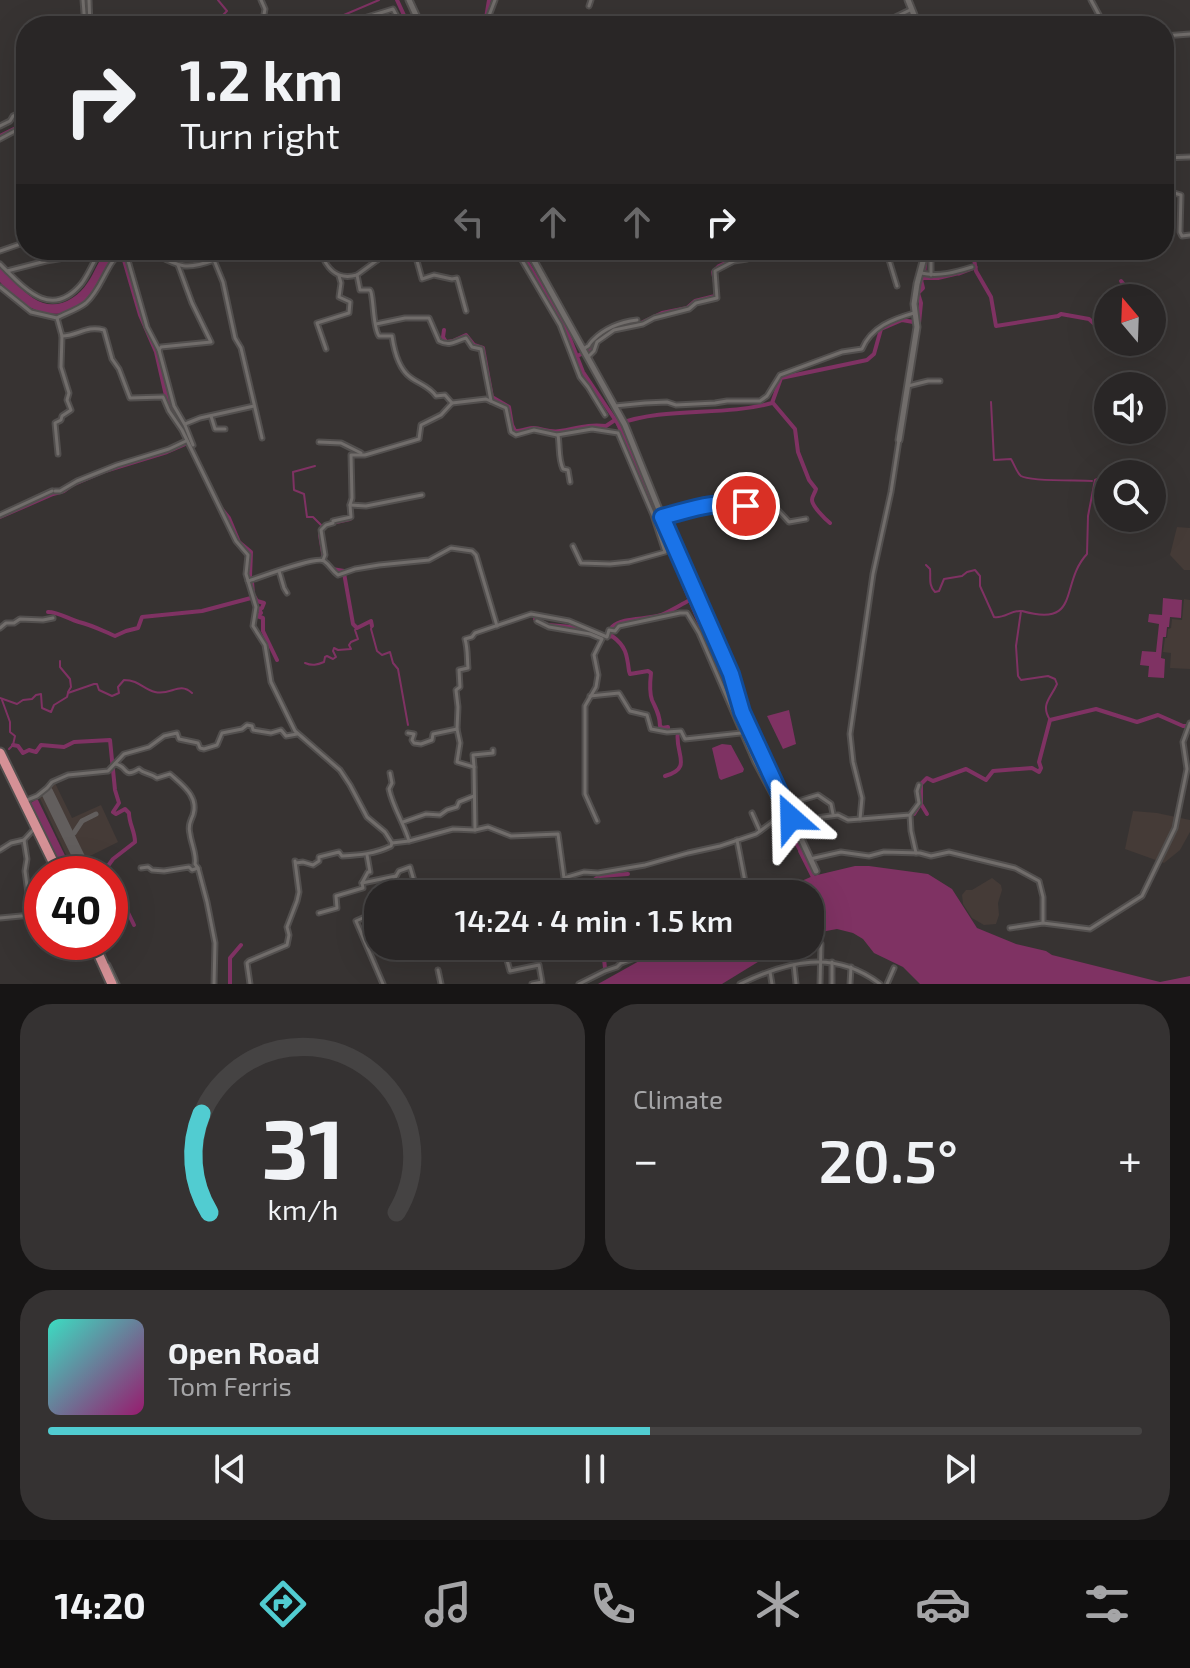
<!DOCTYPE html>
<html lang="en">
<head>
<meta charset="utf-8">
<style>
  :root { --surface:#292626; --page:#353232; --text:#f1f3f6; --muted:#a5a5a7; --line:#454343; --accent:#51ccd1 }
  body { margin:0; font-family:"Exo 2",sans-serif; background:var(--page); color:var(--text); height:100vh; display:flex; flex-direction:column; font-size:30px; white-space:nowrap }
  * { box-sizing:border-box; margin:0 }
  p { font-size:26px; color:var(--muted) }
  .icon { flex:none; width:44px; height:44px; fill:none; stroke:currentColor; stroke-width:2; stroke-linecap:round; stroke-linejoin:round }
  .map { position:relative; height:984px; overflow:hidden }
  .panel { display:flex; flex-direction:column; gap:20px; padding:20px; background:#171515; flex:1 }
  .panel>* { flex:none }
  .banner { position:absolute; left:16px; top:16px; width:1158px; height:244px; border-radius:32px; box-shadow:0 8px 32px #0002,0 0 0 2px var(--line); background:#292626; color:var(--text); overflow:hidden }
  .needle { width:52px; rotate:341deg }
  .controls { position:absolute; left:1094px; top:284px; display:grid; gap:16px }
  .controls a { display:grid; place-items:center; width:72px; height:72px; border-radius:50%; background:var(--surface); box-shadow:0 8px 32px #0002,0 0 0 2px var(--line); font-size:40px }
  .speed { position:absolute; left:24px; top:856px; display:flex; gap:16px; font-size:40px; font-weight:700; text-align:center }
  .speed>* { display:grid; place-content:center; width:104px; height:104px; border-radius:50%; background:var(--surface); box-shadow:0 8px 32px #0002,0 0 0 2px var(--line); line-height:1 }
  .speed .limit { border:12px solid #d22; background:#fff; color:#111 }
  .pin { position:absolute; display:grid; place-items:center; width:68px; height:68px; color:#fff; margin:-34px; border:4px solid #fff; border-radius:50%; box-shadow:0 2px 8px #0007 }
  .me { position:absolute; width:88px; margin:-44px; rotate:335deg; stroke-linejoin:round; filter:drop-shadow(0 0 6px #0008) }
  .turn { display:flex; align-items:center; gap:28px; height:168px; padding:0 32px; font-size:36px }
  .turn .icon { width:104px; height:104px; stroke-width:2.5 }
  .turn b { display:block; font-size:56px; line-height:68px }
  .lanes { display:flex; align-items:center; height:76px; padding:0 32px; background:#0003; justify-content:center; gap:40px; direction:ltr }
  .lanes .off { opacity:.35 }
  .big { font-size:60px; font-weight:600; line-height:1.1 }
  .panel .tile { flex:1; display:flex; flex-direction:column; justify-content:center; gap:12px; min-width:0; padding:0 28px; border-radius:32px; background:var(--page) }
  .panel .dial { align-items:center; gap:0 }
  .dial svg { height:208px; overflow:visible; fill:none; stroke:var(--line); stroke-width:7; stroke-linecap:round; text-anchor:middle }
  .dial text { fill:var(--text); stroke:none }
  .song { display:flex; align-items:center; gap:24px }
  .cover { width:96px; height:96px; border-radius:12px; background:linear-gradient(135deg,hsl(170 70% 55%),hsl(320 70% 35%)) }
  .played { height:8px; border-radius:4px; background:linear-gradient(90deg,var(--accent) 55%,var(--line) 55%) }
  .keys { display:flex; justify-content:space-around; direction:ltr }
  .heat { display:flex; justify-content:space-between; align-items:center; font-size:44px; direction:ltr }
  .panel .tiles { flex:1; display:grid; gap:20px; grid-template-columns:1fr 1fr }
  .tile:last-child { grid-column:span 2 }
  .trip { position:absolute; left:364px; top:880px; width:460px; height:80px; border-radius:32px; background:var(--surface); box-shadow:0 8px 32px #0002,0 0 0 2px var(--line); font-weight:600; line-height:80px; text-align:center }
  .tabs { display:flex; height:128px; justify-content:space-around; align-items:center; background:#100f0f; color:var(--muted) }
  .tabs .icon { width:56px; height:56px }
  .tabs .selected { color:var(--accent) }
  .tabs b { font-size:36px; color:var(--text) }
  .map>svg:first-child { display:block }
</style>
</head>
<body>
<div class="map">
<svg width="1190" height="984" viewBox="0 0 1190 984">
  <rect width="100%" height="100%" fill="#373332"/>
  <g fill="#453b37">
    <path d="M1177,527l13,1v42h-6l-14,-15z"/>
    <path d="M1184,599l6,1v69l-20,-1 1,-15 -8,-1 2,-14h2l1,-9 3,-1 1,-9 10,1z"/>
    <path d="M55,783l17,35 29,-13 17,37 -28,14 8,18h-23l-38,-82z"/>
    <path d="M1133,811l24,2 33,7v12l-10,18 -16,13 -39,-14z"/>
    <path d="M992,878l9,7 1,5 -4,13 1,12 -3,9 -12,1 -12,-7 -9,-14 -1,-9 4,-5h6z"/>
  </g>
  <g fill="#7f3263">
    <path d="M108,250h11l-4,3c-8,17 -17,38 -31,50 -31,24 -63,4 -84,-21v-15c10,10 21,23 33,31 20,14 43,3 55,-16 7,-10 11,-24 20,-32z"/>
    <path d="M1163,598l19,2 -1,18 -11,-1 -1,10h-2l-1,10h-3l-2,21 4,1 -1,19 -16,-1 1,-11 -9,-1 2,-14 14,1 3,-28 -11,-2 1,-8 13,1z"/>
    <path d="M789,710l7,34 -13,5 -16,-33z"/>
    <path d="M722,744l9,1 13,24 -1,3 -22,8 -2,-2 -7,-30z"/>
    <path d="M37,799l1,1 36,74h-11l-34,-70z"/>
    <path d="M855,866h14l59,8 24,15 25,39 39,16 30,7 6,4 108,27 30,-6v8h-270l-17,-17 -29,-14 -11,-14 -10,-6 -16,-4 -27,5v-40h-39l42,-18z"/>
    <path d="M666,946h118l-62,38h-124z"/>
  </g>
  <g fill="none" stroke-linecap="round" stroke-linejoin="round">
    <g stroke="#7f3263" stroke-width="2">
      <path d="M218,0l9,11 -4,4 3,9 -6,2"/>
      <path d="M318,26l61,-26"/>
      <path d="M991,402l3,58 17,-1c3,5 6,14 10,17 10,6 57,4 71,5"/>
      <path d="M315,466l-22,6 1,18 10,4 3,23h6l9,9"/>
      <path d="M926,565l4,4c1,8 -2,16 5,23l4,-1 5,-12 18,-3 5,-4 8,-2 5,6v10l14,31c10,2 17,-7 27,-6l-5,35 2,30 3,4 27,-4 7,3 2,5c-6,14 -17,20 -7,36"/>
      <path d="M1022,611c60,17 37,-27 65,-57l1,-38 7,-36 13,-6 40,-3"/>
      <path d="M372,626l-1,3 6,22 5,4 8,-3 3,11 5,6 10,56"/>
      <path d="M60,661v6l10,12 1,8 -3,5"/>
      <path d="M305,663c7,3 12,2 19,-1l1,-5 2,-1 6,3 3,-2 -3,-6 1,-3 4,2 13,-1 -2,-4 2,-3 7,-3 -3,-9 2,-2"/>
      <path d="M0,698l17,6 6,-4 9,-1 4,-4 5,-1 1,14 9,4 3,-7 13,-8 1,-4 26,-9h3l2,6 13,6 7,-3 -1,-6 6,-7c15,0 19,9 31,12 16,4 24,-11 37,1"/>
      <path d="M2,700l8,22v10l5,4 -2,9 -4,4"/>
    </g>
    <g stroke="#7f3263" stroke-width="4">
      <path d="M85,0l2,26"/>
      <path d="M397,0l12,26"/>
      <path d="M482,26l4,-8 3,-18"/>
      <path d="M0,136l26,-13"/>
      <path d="M121,250l19,65 16,37 11,48 19,31"/>
      <path d="M520,250l45,76 18,46 35,52 38,89 28,73 67,161 29,56 7,24 13,23"/>
      <path d="M974,259l2,12 15,26 5,29 62,-10 3,-2 28,5 11,10 8,-2"/>
      <path d="M924,275l2,-19"/>
      <path d="M1121,281l4,5 6,1 -1,11"/>
      <path d="M715,282l-2,-10 6,-6 13,-6 -5,-10"/>
      <path d="M444,330l-1,7 3,5 7,-1 13,-6 8,10 9,3 9,49 17,10 3,18 3,6c7,0 13,-3 19,-3 9,1 17,5 26,3 18,-3 28,-7 46,-5l9,-6"/>
      <path d="M577,356l11,-5 10,-12 19,-13 24,-3 21,-10 25,-5 8,-7 20,-5 1,-6"/>
      <path d="M773,403l22,26 3,23 11,28 7,9c-1,4 -4,7 -4,11 0,6 13,19 18,23"/>
      <path d="M618,424c49,-18 104,-7 154,-21l9,-25 86,-18 7,-6 7,-25 21,-9 17,3 2,-20 -3,-10 5,-5 -2,-8 2,-2h15l21,-5"/>
      <path d="M221,508l8,10 10,24 12,10 -1,24"/>
      <path d="M0,517l53,-23 11,-3 8,-6 33,-14 62,-19 23,-10"/>
      <path d="M332,523l18,-4 2,-3"/>
      <path d="M321,529l-1,6 4,24"/>
      <path d="M330,566l2,3 12,2"/>
      <path d="M344,573l9,51 4,4 14,-7 1,5"/>
      <path d="M252,582l1,12 4,7 7,2 -2,5 -3,1 2,4 -4,3 6,2v13l14,29"/>
      <path d="M48,612c11,0 20,7 31,10 13,3 24,9 36,14l11,-5 12,-3 4,-11 60,-6 49,-13"/>
      <path d="M535,619l13,6 24,2 33,11 7,-2c14,10 15,19 17,35l1,3 18,-3 3,2c-1,9 -2,19 1,27 4,9 8,15 8,26l2,2 6,-1v4"/>
      <path d="M611,632l1,-5c11,-10 33,-7 49,-12 10,-4 19,-10 29,-15"/>
      <path d="M13,745l5,1 5,7 6,-3 7,2 5,-7 23,2 10,-5 36,-2 5,50 4,13 -6,9 3,2 9,-5 4,4c0,11 6,18 6,29l-22,17 -11,15"/>
      <path d="M665,776c29,-8 9,-23 13,-44l-2,-1"/>
      <path d="M921,804l6,10"/>
      <path d="M914,814l7,-11v-19l6,-6 6,3 33,-12 20,11 7,-9 39,-3 7,4 2,-4 -2,-6 11,-42 46,-11 41,13 21,-7 25,11h7"/>
      <path d="M800,851l15,30"/>
      <path d="M110,892l1,2h8l15,31"/>
      <path d="M573,894l27,-18 28,-2"/>
      <path d="M603,946l-2,8 3,5 1,9"/>
      <path d="M230,984v-26l11,-13"/>
    </g>
    <path stroke="#7f3263" stroke-width="5" d="M959,273l16,-6"/>
    <path stroke="#625e5d" stroke-width="5" d="M68,836l6,-3 8,-12 14,-7"/>
    <g stroke="#625e5d" stroke-width="12">
      <path d="M47,792l40,82"/>
      <path d="M110,922l2,5"/>
    </g>
    <g stroke="#524f4e" stroke-width="7">
      <g id="minor">
        <path d="M83,0l2,26"/>
        <path d="M89,0l1,26"/>
        <path d="M261,0l4,9 -3,17"/>
        <path d="M1091,0l14,26"/>
        <path d="M589,6l2,-6"/>
        <path d="M338,26l55,-17 9,17"/>
        <path d="M485,26l10,-26"/>
        <path d="M877,26l33,-16"/>
        <path d="M1164,36l26,-2"/>
        <path d="M0,126l10,-5 3,-5 13,-6"/>
        <path d="M0,139l26,-14"/>
        <path d="M1164,158l26,-1"/>
        <path d="M1164,190l17,5 -1,37 2,4 8,-1"/>
        <path d="M125,250l22,77 12,23"/>
        <path d="M148,250c29,15 34,22 66,10l9,22 12,56 6,10 21,90"/>
        <path d="M180,250l10,2 13,-2"/>
        <path d="M320,250c6,18 16,31 37,25"/>
        <path d="M337,250l4,6c9,2 16,-1 23,-6"/>
        <path d="M414,250l8,29 12,-4 18,4 5,-1 9,33"/>
        <path d="M516,250l44,75 20,52 8,10 17,28"/>
        <path d="M886,250l11,36"/>
        <path d="M0,251l26,-9"/>
        <path d="M531,255l11,-5"/>
        <path d="M214,260l22,-10"/>
        <path d="M0,264c24,24 51,57 82,19 7,-10 12,-22 18,-33"/>
        <path d="M178,265l14,38 19,39 -50,5 -2,3 15,56 11,19 8,20"/>
        <path d="M7,271l39,-10 42,-7 10,-4"/>
        <path d="M921,273c18,4 35,-1 51,-6"/>
        <path d="M931,275v-23l10,-2"/>
        <path d="M0,287l31,25 26,6 5,18c16,0 24,-11 42,-6l8,29 7,10 11,29 33,-1 6,14 13,19 54,111 12,14 -2,19 10,33 -3,19 12,19 6,37 24,49 45,39 10,15 17,32 18,15 7,11 17,-2 44,-12 22,1 13,-3 23,9 47,-2 6,44 20,-6 14,1 47,-8 43,-12 32,-7 36,-12 19,-14 15,-6"/>
        <path d="M57,318c9,-5 20,-8 29,-15 17,-15 20,-41 38,-53"/>
        <path d="M376,324l29,-6h24l10,23c11,6 16,0 27,-3l6,9 9,2 10,52"/>
        <path d="M326,349l-9,-26 32,-10 1,-11 -11,-5 2,-14 -2,-7"/>
        <path d="M583,349c12,-7 1,0 10,-9 13,-13 27,-18 44,-20"/>
        <path d="M588,357l6,-6 3,-9 17,-12 29,-6 11,-6 35,-9 7,-6 21,-5 -2,-27 19,-10 13,-2 14,-9"/>
        <path d="M908,386l20,-5h12"/>
        <path d="M452,403l34,-4 20,9 5,24 5,3 18,-5 23,5 35,-6 26,4 35,82 12,37 -36,10 -19,2 -29,-1 -8,-17"/>
        <path d="M615,406l30,-3 22,-1 9,3 39,-2 12,-2h33l7,-5 13,-21 62,-23 20,-3c9,-22 31,-30 52,-36"/>
        <path d="M211,416l4,13h10"/>
        <path d="M185,424l15,-6 54,-12"/>
        <path d="M558,435c2,12 0,23 5,34l5,1 2,12"/>
        <path d="M319,442l22,1 20,10"/>
        <path d="M58,454l-3,-31 6,-3 1,-4 9,-6 -4,-10 2,-7 -8,-26 1,-31"/>
        <path d="M55,491h5l17,-10 40,-16 52,-16 17,-8"/>
        <path d="M350,505l16,1 56,-11"/>
        <path d="M0,515l52,-24"/>
        <path d="M662,517l53,-14h17l22,6 22,-1 13,14 17,-3"/>
        <path d="M333,521l18,-4 -1,-12 2,-7 -1,-43h14l54,-16 2,-14 20,-10 11,-12 -7,-8 -9,1c-7,-10 -17,-12 -26,-19 -12,-9 -16,-27 -18,-41h-13c-6,-9 -5,-32 -8,-44l-1,-2h-10l-3,-15 34,-25"/>
        <path d="M323,560l2,-5 -4,-25 5,-5 7,-2"/>
        <path d="M279,571l5,17 3,5"/>
        <path d="M248,581c13,-4 68,-25 76,-20 6,4 8,10 14,14l17,-6 24,-4 50,-5 22,-12 21,3 4,4 21,71"/>
        <path d="M537,621l12,6 41,7 12,5 -8,16 4,20 -2,12 -11,19v88l12,27"/>
        <path d="M0,628l6,-5h8l6,-4 23,1 10,-2"/>
        <path d="M590,696l29,-3 11,18 17,4 4,14 16,3 14,-1 4,8 56,-6"/>
        <path d="M457,729l1,-22 -2,-17 4,-3 -1,-17 9,-2c-1,-10 0,-19 -3,-29l7,-2 3,-4 56,-19 38,7 38,16 2,-7 6,1 4,-5 61,-13h7l12,20 56,129 24,45 2,6 -2,5"/>
        <path d="M408,733l6,1 -2,6 2,3 7,1 11,-4 1,-6 24,-5 3,14 -3,19 17,5 1,63"/>
        <path d="M115,764c14,2 7,15 24,5 5,5 12,4 18,9l13,-4c12,11 29,22 23,41 -3,7 -5,12 -3,19 1,9 7,21 5,30l3,4 -6,2 -3,-3 -25,4 -12,-1 -4,-3 -7,1"/>
        <path d="M474,767l-1,-12 20,-2v-3"/>
        <path d="M390,773l2,10 -3,6c4,19 15,34 20,52"/>
        <path d="M27,800l10,-4 10,-8 5,-6 16,-7 40,-4 16,-17 25,-7 15,-11 13,-3 2,6 19,4 2,5 4,1 13,-4 5,-12 20,-4 5,-4 5,1 1,4 18,3 10,-3 5,6 11,-2"/>
        <path d="M785,805l33,-10 13,9 2,10"/>
        <path d="M752,813l8,18"/>
        <path d="M910,815l1,16 5,22"/>
        <path d="M791,818h25l22,-3 10,5 62,-5 9,-12 -2,-12 2,-6"/>
        <path d="M860,819l2,-21 -9,-36 -3,-28 23,-160 18,-82 8,-52"/>
        <path d="M403,822l23,-8 14,1 7,-5 10,-3 2,-5 15,-6"/>
        <path d="M737,840l10,52"/>
        <path d="M0,850l11,-7 13,-3"/>
        <path d="M367,855l3,17h-2l-6,11 34,-7 -11,18"/>
        <path d="M810,859l31,-7 28,4 15,-4 36,1 11,3 18,-4 66,16 24,13 4,16v26l-33,5"/>
        <path d="M296,863l7,-1 10,3 6,-4v-4l20,-5 3,4c17,-1 33,-2 49,-10l1,-3"/>
        <path d="M198,868l9,34 8,41 -1,41"/>
        <path d="M396,876l3,-5 11,-4 7,24 7,-2 3,5"/>
        <path d="M577,894l12,-10 9,-3 4,13"/>
        <path d="M378,907l-6,7 -16,7 27,63"/>
        <path d="M319,913l18,-5 -1,-12 27,-8 -1,-5"/>
        <path d="M31,915l-6,-44 2,-12 -3,-19 10,-11"/>
        <path d="M0,918l42,-4"/>
        <path d="M1043,923l47,6 52,-33 33,-68 12,-59 -4,-27 7,-19"/>
        <path d="M620,946l3,16"/>
        <path d="M108,965l9,19"/>
        <path d="M794,965l2,19"/>
        <path d="M438,970l3,14"/>
        <path d="M770,972l2,12"/>
        <path d="M250,984l-3,-21 2,-2 38,-16 2,-10 -2,-8 10,-26 2,-9 -4,-31"/>
        <path d="M532,984l10,-2 -3,-17 -29,6 -3,-11 27,-9 25,-5"/>
        <path d="M579,984l26,-13 12,-4 4,-4 17,-6 14,-9"/>
        <path d="M740,984c48,-23 94,-35 140,0"/>
        <path d="M820,984l1,-40"/>
        <path d="M832,984v-22"/>
        <path d="M850,984l1,-17"/>
        <path d="M887,984l7,-16"/>
      </g>
    </g>
    <g stroke="#524f4e" stroke-width="9">
      <g id="tertiary">
        <path d="M409,0l12,26"/>
        <path d="M908,0l6,15 -1,11"/>
        <path d="M528,250l97,175 39,97 67,152 11,38 74,159"/>
        <path d="M899,440l18,-113 -3,-23 3,-20 9,-34"/>
      </g>
    </g>
    <g stroke="#524f4e" stroke-width="13">
      <g id="trunk">
        <path d="M0,753l59,121"/>
        <path d="M93,942l19,42"/>
      </g>
    </g>
    <use href="#minor" stroke="#716d6b" stroke-width="3"/>
    <use href="#tertiary" stroke="#716d6b" stroke-width="5"/>
    <use href="#trunk" stroke="#d59196" stroke-width="9"/>
  </g>
  <g fill="none" stroke-linecap="round" stroke-linejoin="round">
    <g stroke="#114b97" stroke-width="20">
      <path id="route" d="M746,506c-32,-6 -53,3 -84,11l69,157 11,38 49,106"/>
    </g>
    <use href="#route" stroke="#1a73e8" stroke-width="14"/>
  </g>
</svg>
<div class="controls">
<a><svg class="needle" viewBox="-14 -14 28 28"><path d="M0-13l5 13h-10z" fill="#e53935"/><path d="M0 13l5-13h-10z" fill="#a5a5a7"/></svg></a>
<a><svg class="icon" aria-label="sound" viewBox="0 0 24 24"><path d="M4 9h4l5-4v14l-5-4H4zM17 9q2 3 0 6"/></svg></a>
<a><svg class="icon" aria-label="search" viewBox="0 0 24 24"><circle cx="10" cy="10" r="6"/><path d="M15 15l6 6"/></svg></a>
</div>
<div class="speed"><div class="limit">40</div></div>
<div class="pin" style="left:746px;top:506px;background:#d93025"><svg class="icon" aria-label="arrive" viewBox="0 0 24 24"><path d="M6 21V4h12l-3 4 3 4H6"/></svg></div>
<svg class="me" style="left:791px;top:818px" viewBox="-20 -20 40 40"><path d="M0-17L14 15 0 8-14 15z" fill="#1a73e8" stroke="#fff" stroke-width="4"/></svg>
<div class="trip">14:24 · 4 min · 1.5 km</div>
<div class="banner">
<div class="turn"><svg class="icon" aria-label="right" viewBox="0 0 24 24"><path d="M7 20v-9h11M14 6l5 5-5 5"/></svg><div><b>1.2 km</b>Turn right</div></div>
<div class="lanes"><svg class="icon off" aria-label="left" viewBox="0 0 24 24"><path d="M17 20v-9H6M10 6l-5 5 5 5"/></svg><svg class="icon off" aria-label="ahead" viewBox="0 0 24 24"><path d="M12 20V5M6 11l6-6 6 6"/></svg><svg class="icon off" aria-label="ahead" viewBox="0 0 24 24"><path d="M12 20V5M6 11l6-6 6 6"/></svg><svg class="icon" aria-label="right" viewBox="0 0 24 24"><path d="M7 20v-9h11M14 6l5 5-5 5"/></svg></div>
</div>
</div>
<section class="panel">
<div class="tiles">
<div class="tile dial"><svg viewBox="0 0 100 80">
<path d="M14 69A42 42 0 1 1 86 69"/>
<path d="M14 69A42 42 0 0 1 11 31" stroke="#51ccd1"/>
<text x="50" y="56" font-size="32" font-weight="700">31</text>
<text x="50" y="72" font-size="11">km/h</text>
</svg></div>
<div class="tile"><p>Climate</p>
<div class="heat"><a>−</a><b class="big">20.5°</b><a>+</a></div>
</div>
<div class="tile">
<div class="song"><i class="cover"></i><div><b>Open Road</b><p>Tom Ferris</p></div></div>
<div class="played"></div>
<div class="keys"><svg class="icon" aria-label="previous" viewBox="0 0 24 24"><path d="M18 5L8 12l10 7zM5 5v14"/></svg><svg class="icon" aria-label="pause" viewBox="0 0 24 24"><path d="M8 5v14M16 5v14"/></svg><svg class="icon" aria-label="next" viewBox="0 0 24 24"><path d="M6 5l10 7-10 7zM19 5v14"/></svg></div>
</div>
</div>
</section>
<nav class="tabs">
<b>14:20</b>
<svg class="icon selected" aria-label="directions" viewBox="0 0 24 24"><path d="M12 3l9 9-9 9-9-9zM9 14v-3h6M13 9l2 2-2 2"/></svg>
<svg class="icon" aria-label="music" viewBox="0 0 24 24"><path d="M9 18V5l10-2v13"/><circle cx="6" cy="18" r="3"/><circle cx="16" cy="16" r="3"/></svg>
<svg class="icon" aria-label="phone" viewBox="0 0 24 24"><path d="M5 4h4l2 5-3 2q2 4 5 5l2-3 5 2v4C11 20 4 13 5 4z"/></svg>
<svg class="icon" aria-label="climate" viewBox="0 0 24 24"><path d="M12 3v18M4 7l16 10M4 17L20 7"/></svg>
<svg class="icon" aria-label="car" viewBox="0 0 24 24"><path d="M5 17H2v-5l4-1 3-4h7l3 4 3 1v5h-3M9 17h6M6 11h13"/><circle cx="7" cy="17" r="2"/><circle cx="17" cy="17" r="2"/></svg>
<svg class="icon" aria-label="filters" viewBox="0 0 24 24"><path d="M4 7h16M4 17h16"/><circle cx="9" cy="7" r="2"/><circle cx="15" cy="17" r="2"/></svg>
</nav>
</body>
</html>
